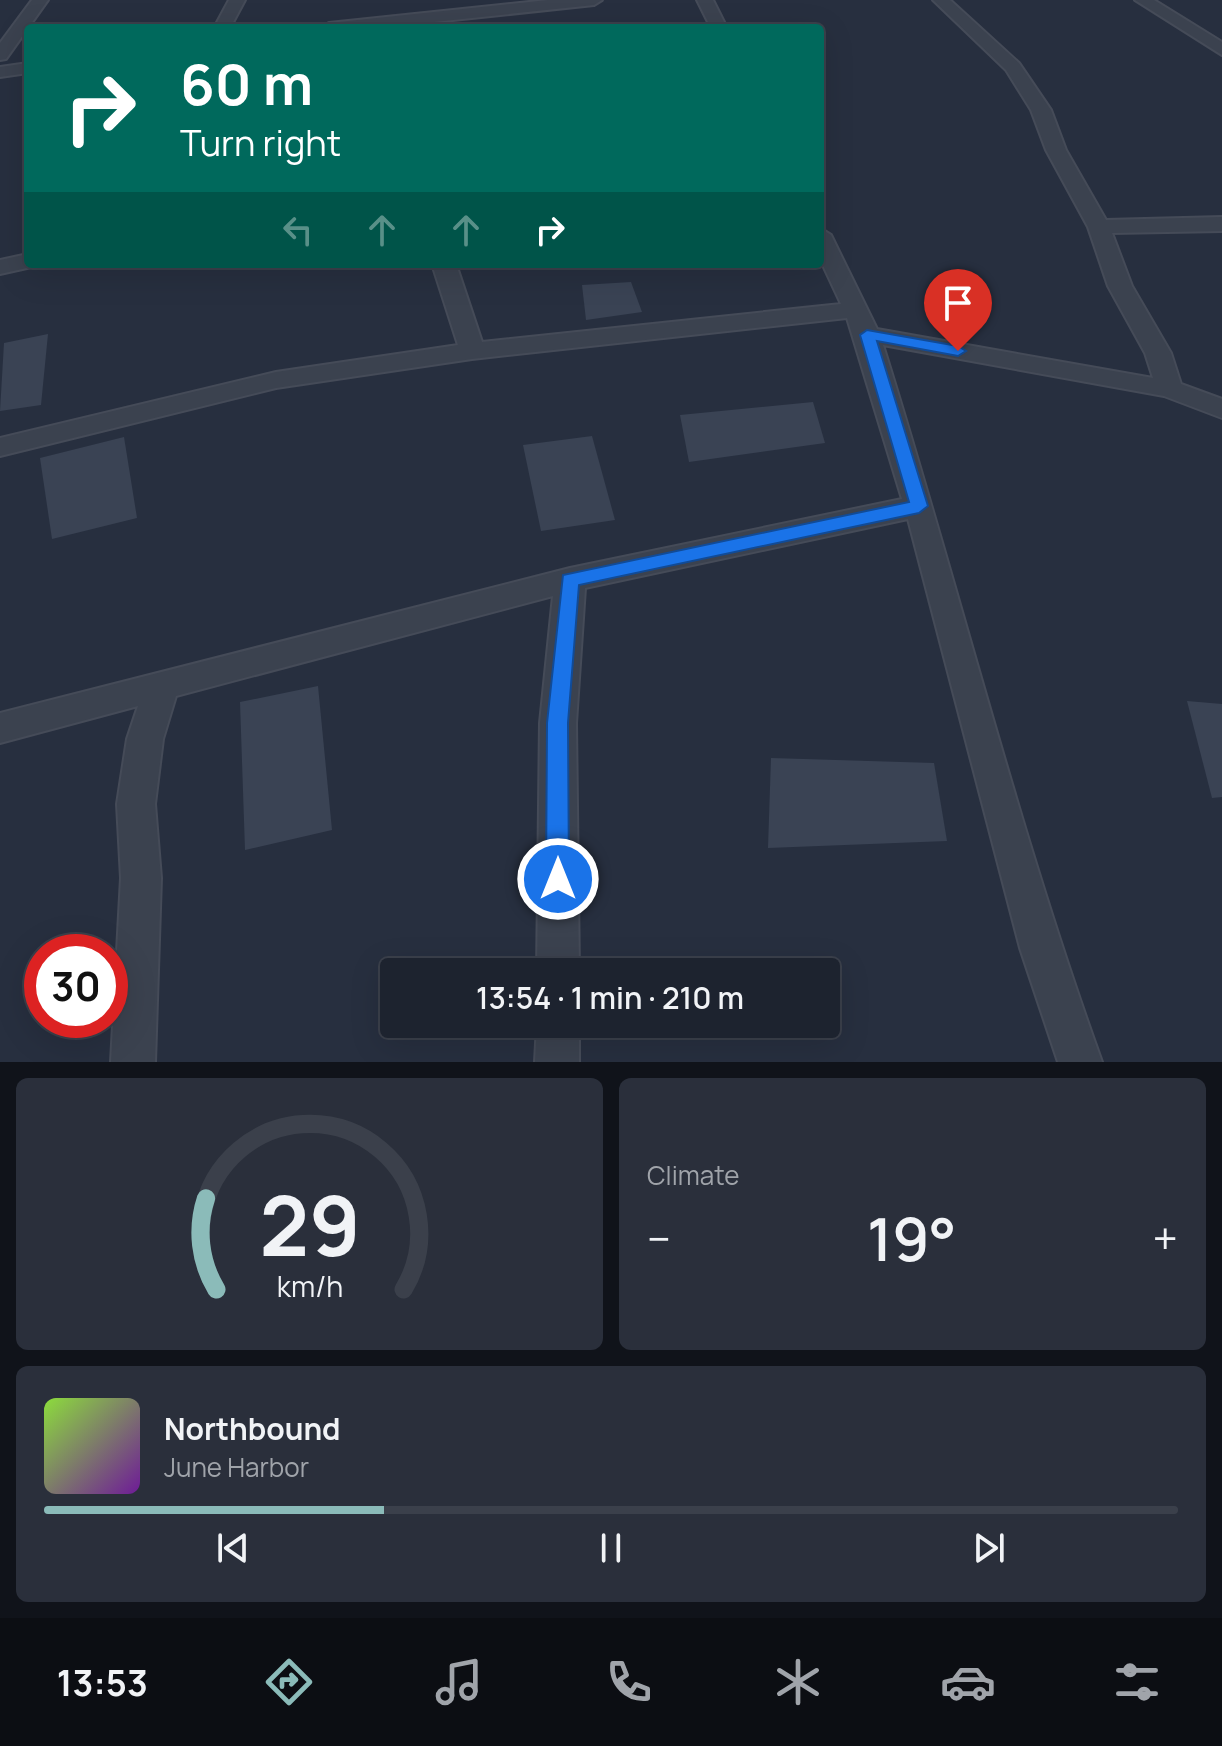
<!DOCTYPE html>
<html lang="en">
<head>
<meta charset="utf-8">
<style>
  :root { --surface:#1d232f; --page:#2a2f3b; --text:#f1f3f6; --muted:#a0a4aa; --line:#3b404b; --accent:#8bbbb9 }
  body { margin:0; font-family:Manrope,sans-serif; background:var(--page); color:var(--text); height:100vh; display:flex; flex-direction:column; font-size:30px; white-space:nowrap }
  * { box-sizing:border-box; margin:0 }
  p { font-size:26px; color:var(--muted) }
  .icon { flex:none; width:44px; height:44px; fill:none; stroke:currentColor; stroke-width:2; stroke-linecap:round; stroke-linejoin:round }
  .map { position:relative; height:1062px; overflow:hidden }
  .panel { display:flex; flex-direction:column; gap:16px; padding:16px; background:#10131a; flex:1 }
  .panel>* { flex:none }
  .top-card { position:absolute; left:24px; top:24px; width:800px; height:244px; border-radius:8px; box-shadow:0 8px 32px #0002,0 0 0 2px var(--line); background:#00695c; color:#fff; overflow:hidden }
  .speed { position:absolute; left:24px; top:934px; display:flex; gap:16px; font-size:40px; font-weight:700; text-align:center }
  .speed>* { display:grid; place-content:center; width:104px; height:104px; border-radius:50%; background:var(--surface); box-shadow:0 8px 32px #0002,0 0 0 2px var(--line); line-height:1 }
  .speed .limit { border:12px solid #d22; background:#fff; color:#111 }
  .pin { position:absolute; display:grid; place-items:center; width:68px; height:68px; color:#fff; margin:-82px -34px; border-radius:50% 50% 50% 0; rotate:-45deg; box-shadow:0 0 8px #0007 }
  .pin .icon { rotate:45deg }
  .me { position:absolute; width:88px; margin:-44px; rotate:0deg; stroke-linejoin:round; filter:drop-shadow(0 0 6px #0008) }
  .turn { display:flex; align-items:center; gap:28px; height:168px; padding:0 24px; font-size:36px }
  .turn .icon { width:104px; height:104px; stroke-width:2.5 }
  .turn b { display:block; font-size:56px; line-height:68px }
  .lanes { display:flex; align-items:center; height:76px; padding:0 24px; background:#0003; justify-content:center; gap:40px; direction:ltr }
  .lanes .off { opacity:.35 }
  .big { font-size:60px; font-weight:600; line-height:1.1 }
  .panel .card { flex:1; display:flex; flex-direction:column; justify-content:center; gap:12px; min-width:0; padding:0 28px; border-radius:12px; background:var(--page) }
  .panel .dial { align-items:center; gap:0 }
  .dial svg { height:208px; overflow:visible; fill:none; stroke:var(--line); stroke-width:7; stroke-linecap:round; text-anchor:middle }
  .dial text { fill:var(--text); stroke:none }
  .song { display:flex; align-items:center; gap:24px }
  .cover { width:96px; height:96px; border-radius:12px; background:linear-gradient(135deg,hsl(90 70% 55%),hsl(280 70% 35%)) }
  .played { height:8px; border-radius:4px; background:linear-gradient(90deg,var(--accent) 30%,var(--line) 30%) }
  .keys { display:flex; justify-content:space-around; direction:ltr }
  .heat { display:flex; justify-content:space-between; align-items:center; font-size:44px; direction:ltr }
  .panel .tiles { flex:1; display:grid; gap:16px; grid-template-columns:1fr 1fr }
  .card:last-child { grid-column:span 2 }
  .trip { position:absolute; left:380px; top:958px; width:460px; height:80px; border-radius:8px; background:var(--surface); box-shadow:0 8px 32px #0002,0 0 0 2px var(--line); font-weight:600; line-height:80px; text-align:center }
  .dock { display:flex; height:128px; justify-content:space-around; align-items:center; background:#0c0e13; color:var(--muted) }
  .dock .icon { width:56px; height:56px }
  .dock .current { color:var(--accent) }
  .dock b { font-size:36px; color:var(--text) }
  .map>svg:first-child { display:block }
</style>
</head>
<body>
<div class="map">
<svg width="1222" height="1062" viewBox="0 0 1222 1062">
  <rect width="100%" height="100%" fill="#272f3f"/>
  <g fill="#3a4354">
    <path d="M631,282l11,30 -56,8 -4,-35z"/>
    <path d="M48,334l-7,71 -41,6 4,-68z"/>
    <path d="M813,402l12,41 -136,19 -9,-47z"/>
    <path d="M592,436l23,84 -74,11 -18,-86z"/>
    <path d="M124,437l13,81 -85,21 -12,-81z"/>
    <path d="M318,686l14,144 -87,20 -5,-148z"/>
    <path d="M1187,701l35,3v93l-10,1z"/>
    <path d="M771,758l163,5 13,78 -179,7z"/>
  </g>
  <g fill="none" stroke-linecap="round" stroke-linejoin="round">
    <g stroke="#454b58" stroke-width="4">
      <g id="minor">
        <path d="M32,0h16l-42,59 -6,1v-17z"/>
        <path d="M229,0h16l-15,28h-16z"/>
        <path d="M548,0h54l-8,5 -217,23h-56l8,-5z"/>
        <path d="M697,0h16l14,28h-16z"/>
        <path d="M933,0h17l69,63 32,47 15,40 40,70 116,-3v14l-110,2 20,53 39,67 10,31 41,15v19l-58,-22 -281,-51c75,238 134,482 219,717h-44l-38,-114 -112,-429 -323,69 -9,135 3,249h-42l3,-249 13,-127 -377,100 -13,43 -8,65 6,74 -6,184h-44l10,-184 -4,-74 10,-65 11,-33 -138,37v-30l570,-145 332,-69 -55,-181 -375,41 -196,29 -276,68v-18l276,-66 182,-27 -26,-81h24l26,78 359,-38 -21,-45v-31l11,7 46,94 276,49 -8,-25 -37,-67 -20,-59 -42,-77 -15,-40 -25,-40z"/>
        <path d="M1135,0h19l68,42v13z"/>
        <path d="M28,63v10l-28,4v-10z"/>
        <path d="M28,254v10l8,2 -36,8v-14z"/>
        <path d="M537,1024h42v38h-44z"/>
      </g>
    </g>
    <use href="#minor" fill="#3b424f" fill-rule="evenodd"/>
  </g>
  <path fill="#1a73e8" stroke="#114b97" stroke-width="2" d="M867,330l91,16 8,5 -8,5 -81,-15 51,165 -9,7 -340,72 -11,138 1,156 -3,7 -8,4 -9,-4 -3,-7 1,-156 16,-148 346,-73 -49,-167z"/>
</svg>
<div class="speed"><div class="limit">30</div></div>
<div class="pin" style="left:958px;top:351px;background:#d93025"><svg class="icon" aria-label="arrive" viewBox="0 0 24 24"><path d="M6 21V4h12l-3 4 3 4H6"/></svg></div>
<svg class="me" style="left:558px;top:879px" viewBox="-20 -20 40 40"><circle r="17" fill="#1a73e8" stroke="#fff" stroke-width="3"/><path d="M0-11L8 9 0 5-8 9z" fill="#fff"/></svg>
<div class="trip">13:54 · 1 min · 210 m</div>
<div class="top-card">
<div class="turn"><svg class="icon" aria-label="right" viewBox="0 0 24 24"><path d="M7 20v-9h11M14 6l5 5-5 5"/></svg><div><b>60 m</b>Turn right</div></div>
<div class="lanes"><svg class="icon off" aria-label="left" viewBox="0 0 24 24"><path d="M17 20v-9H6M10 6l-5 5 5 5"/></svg><svg class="icon off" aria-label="ahead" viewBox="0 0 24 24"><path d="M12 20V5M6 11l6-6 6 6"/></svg><svg class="icon off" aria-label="ahead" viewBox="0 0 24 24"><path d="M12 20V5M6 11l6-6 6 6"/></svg><svg class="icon" aria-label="right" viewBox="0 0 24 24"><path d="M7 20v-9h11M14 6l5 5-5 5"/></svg></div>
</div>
</div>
<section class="panel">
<div class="tiles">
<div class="card dial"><svg viewBox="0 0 100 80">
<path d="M14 69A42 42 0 1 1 86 69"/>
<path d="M14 69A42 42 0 0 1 10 34" stroke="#8bbbb9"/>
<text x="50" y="56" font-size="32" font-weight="700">29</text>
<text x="50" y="72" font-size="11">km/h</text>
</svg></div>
<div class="card"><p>Climate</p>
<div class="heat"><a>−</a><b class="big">19°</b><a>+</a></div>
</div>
<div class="card">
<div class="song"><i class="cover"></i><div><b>Northbound</b><p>June Harbor</p></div></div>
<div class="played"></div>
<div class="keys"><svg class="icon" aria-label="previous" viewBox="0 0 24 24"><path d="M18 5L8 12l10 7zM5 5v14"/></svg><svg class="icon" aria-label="pause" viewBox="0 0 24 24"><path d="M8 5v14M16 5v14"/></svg><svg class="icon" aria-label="next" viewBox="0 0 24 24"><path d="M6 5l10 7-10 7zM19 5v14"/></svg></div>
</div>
</div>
</section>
<nav class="dock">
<b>13:53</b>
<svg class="icon current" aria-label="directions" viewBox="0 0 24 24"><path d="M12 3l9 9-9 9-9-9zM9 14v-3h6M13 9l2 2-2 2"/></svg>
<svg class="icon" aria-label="music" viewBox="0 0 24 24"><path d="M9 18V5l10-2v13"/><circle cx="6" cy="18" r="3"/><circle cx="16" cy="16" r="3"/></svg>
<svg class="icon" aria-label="phone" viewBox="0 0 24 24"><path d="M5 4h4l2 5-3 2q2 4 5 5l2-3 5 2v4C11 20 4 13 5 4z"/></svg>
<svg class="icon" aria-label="climate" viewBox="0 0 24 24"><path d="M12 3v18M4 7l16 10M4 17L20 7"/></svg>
<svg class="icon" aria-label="car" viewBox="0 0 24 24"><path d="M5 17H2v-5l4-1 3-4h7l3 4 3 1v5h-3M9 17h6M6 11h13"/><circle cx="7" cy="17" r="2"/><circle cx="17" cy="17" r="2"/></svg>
<svg class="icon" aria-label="filters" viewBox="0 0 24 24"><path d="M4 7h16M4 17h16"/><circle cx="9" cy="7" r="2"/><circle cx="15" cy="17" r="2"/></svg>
</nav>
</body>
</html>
